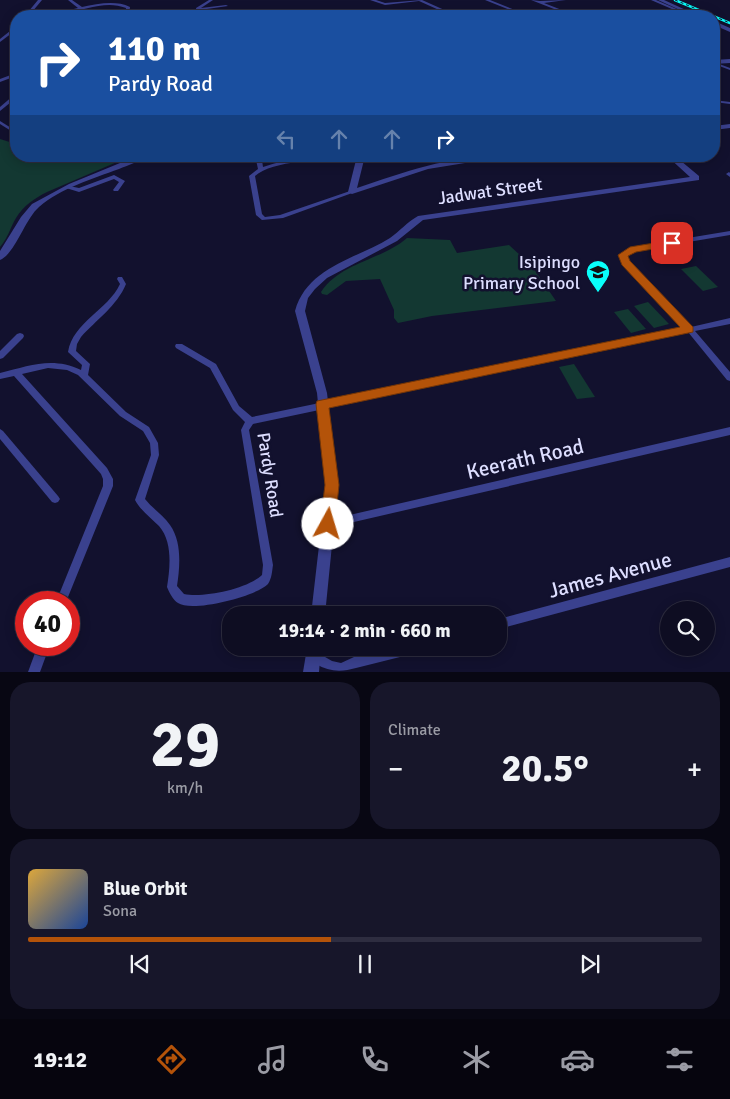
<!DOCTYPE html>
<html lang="en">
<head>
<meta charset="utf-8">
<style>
  :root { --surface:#0e0d22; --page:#17162a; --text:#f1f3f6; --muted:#9b9ca5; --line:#2e2d40; --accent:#b45309 }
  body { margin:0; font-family:Signika,sans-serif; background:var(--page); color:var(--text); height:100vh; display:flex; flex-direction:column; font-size:19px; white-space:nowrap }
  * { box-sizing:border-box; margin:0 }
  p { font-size:16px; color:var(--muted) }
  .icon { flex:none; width:28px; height:28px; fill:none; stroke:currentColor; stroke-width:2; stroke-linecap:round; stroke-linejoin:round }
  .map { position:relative; height:672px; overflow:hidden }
  .sheet { display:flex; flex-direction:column; gap:10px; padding:10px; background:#080713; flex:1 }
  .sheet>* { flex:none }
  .guide { position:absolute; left:10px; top:10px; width:710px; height:152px; border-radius:20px; box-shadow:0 2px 12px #0003,0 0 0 1px var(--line); background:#1a4fa0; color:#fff; overflow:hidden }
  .fabs { position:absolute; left:660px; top:601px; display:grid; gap:10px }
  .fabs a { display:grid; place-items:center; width:55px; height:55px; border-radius:50%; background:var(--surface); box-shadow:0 2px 12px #0003,0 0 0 1px var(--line); font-size:25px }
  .speed { position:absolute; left:15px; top:591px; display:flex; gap:10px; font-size:25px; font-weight:700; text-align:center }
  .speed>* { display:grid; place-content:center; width:65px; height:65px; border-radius:50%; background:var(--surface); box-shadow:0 2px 12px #0003,0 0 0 1px var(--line); line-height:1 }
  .speed .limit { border:8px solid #d22; background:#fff; color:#111 }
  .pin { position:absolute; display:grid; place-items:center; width:42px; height:42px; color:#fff; margin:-21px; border-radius:10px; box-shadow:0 2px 8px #0006 }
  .me { position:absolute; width:55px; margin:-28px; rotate:6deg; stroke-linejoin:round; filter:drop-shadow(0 0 4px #0008) }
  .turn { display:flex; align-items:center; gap:18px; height:105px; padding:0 15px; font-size:22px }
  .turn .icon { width:65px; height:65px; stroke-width:2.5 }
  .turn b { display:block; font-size:35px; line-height:42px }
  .lanes { display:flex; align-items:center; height:48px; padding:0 15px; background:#0003; justify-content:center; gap:25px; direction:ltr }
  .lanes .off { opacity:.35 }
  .big { font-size:38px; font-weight:700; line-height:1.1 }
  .sheet .tile { flex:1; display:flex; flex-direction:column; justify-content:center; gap:8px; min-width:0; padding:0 18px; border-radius:20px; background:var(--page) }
  .sheet .dial { align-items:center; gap:0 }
  .dial b { font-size:65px; line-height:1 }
  .song { display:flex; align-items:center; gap:15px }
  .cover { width:60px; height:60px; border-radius:8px; background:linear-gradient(135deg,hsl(40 70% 55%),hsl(220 70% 35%)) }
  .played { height:5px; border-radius:2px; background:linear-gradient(90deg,var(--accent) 45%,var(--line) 45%) }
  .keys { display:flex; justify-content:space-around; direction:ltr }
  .heat { display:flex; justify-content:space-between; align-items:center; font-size:28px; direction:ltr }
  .sheet .tiles { flex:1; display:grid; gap:10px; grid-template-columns:1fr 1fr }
  .tile:last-child { grid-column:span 2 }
  .trip { position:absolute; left:222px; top:606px; width:285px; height:50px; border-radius:20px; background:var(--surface); box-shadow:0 2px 12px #0003,0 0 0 1px var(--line); font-weight:700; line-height:50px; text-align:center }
  .tab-bar { display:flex; height:80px; justify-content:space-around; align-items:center; background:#06050e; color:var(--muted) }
  .tab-bar .icon { width:35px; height:35px }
  .tab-bar .active { color:var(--accent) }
  .tab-bar b { font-size:22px; color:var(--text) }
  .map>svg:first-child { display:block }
</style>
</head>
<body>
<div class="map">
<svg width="730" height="672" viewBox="0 0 730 672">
  <rect width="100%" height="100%" fill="#12112e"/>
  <g fill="#133832">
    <path d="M0,139l16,5v12h115l-84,36c-12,6 -24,14 -31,26 -6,10 -8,20 -16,29z"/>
    <path d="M407,238l43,2 7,13 52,-8 23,21 24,35 -124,15 -34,7 -4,-5v-8l-14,-31 -34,2 -19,14 -5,-1 -1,-2c20,-30 61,-32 86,-54z"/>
    <path d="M696,266l22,21 -15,4 -22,-22z"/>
    <path d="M648,302l21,22 -15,4 -20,-22z"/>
    <path d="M628,309l18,20 -15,4 -17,-21z"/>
    <path d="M574,364l21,33 -18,2 -18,-32z"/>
  </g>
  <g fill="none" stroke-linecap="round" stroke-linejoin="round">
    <g fill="#3a418e" fill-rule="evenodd">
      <path d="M38,0h4l-10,12 33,-1 13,-3 -10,-8h4l10,7c16,-3 33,-7 48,0l-1,9h-4l1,-8c-20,-8 -41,2 -60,5 -12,2 -24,1 -35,1l-2,2h-4l2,-4h1z"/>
      <path d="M209,0h4l-12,8 25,-3 2,1 -28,4 1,6h-4l-1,-8z"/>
      <path d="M370,0h6l9,3 37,-3 36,16h-5l-11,-5 -12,5h-5l14,-6 -20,-9 -34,4z"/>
      <path d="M485,0h5l40,16h-5z"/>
      <path d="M531,0l9,1 26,-1 -22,3 33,13h-5z"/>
      <path d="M651,0h5l37,16h-5z"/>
      <path d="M315,11l10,4 1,1h-5l-7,-3z"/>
      <path d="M15,27h1v3l-16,12v-3z"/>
      <path d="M714,62l16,6v2l-16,-6z"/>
      <path d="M16,73v3l-16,6v-3z"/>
      <path d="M14,95h2v3l-16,13v-4z"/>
      <path d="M714,100l16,2v2l-16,-2z"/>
      <path d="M0,121l16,10v3l-16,-10z"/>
      <path d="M258,156h6l-2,4 1,7c27,-10 58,-11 87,-11l-3,2c-24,2 -74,2 -92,18l7,38 3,3 15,-2 70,-24h4l1,1 -72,26 -21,2 -6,-5 -7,-39 9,-7 -2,-9z"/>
      <path d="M729,172l1,1v4l-4,-3z"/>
      <path d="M114,175l11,6 -7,10h-4l-1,-1 6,-8 -5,-3 -35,13 -13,-4 3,-2 10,2z"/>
      <path d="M730,231v4l-95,16 -8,5 2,5 62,66 39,-9v6l-35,7 35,41v9l-3,-1 -39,-48 -435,92 -4,6 24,135c-1,6 -1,13 -5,19 -11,12 -76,29 -90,19 -5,-3 -9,-11 -11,-16 3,-19 6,-45 -8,-61 -8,-8 -18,-15 -24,-26l16,-45 -1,-12 -7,-12 -23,-15 -42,-41 -11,-5 -19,-2 -26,6 85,94 6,11v7l-47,116h-10l47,-116v-7l-2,-5 -87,-98 -14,3v-6c29,-7 52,-17 81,-3l1,-5 -14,-13c5,-30 40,-42 52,-68l-3,-5 1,-2h4l4,7c-9,22 -30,36 -45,53l-4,7 -1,7 14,13 -2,11 38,37 23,15 9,16 1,12 -14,44c7,9 18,16 25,26 12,17 10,41 7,61l7,8c20,4 63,-5 78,-19l1,-10 -22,-135 4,-8 -12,-12 -23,-42 -34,-20 -1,-2 1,-2h6l34,20 23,42 13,11 432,-89 -60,-65 -4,-8 13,-8z"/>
      <path d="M20,333l3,1 1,2 -1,2 -20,20 -3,1v-8l17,-17z"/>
      <path d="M730,427v8l-402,93 -3,-1 -2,-3 2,-3 3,-1z"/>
      <path d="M0,429l3,2 55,65 2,3 -2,3 -3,1 -3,-1 -52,-63z"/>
      <path d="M730,557v10l-231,62v-10z"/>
      <path d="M38,645h12l-10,27h-12z"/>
      <path d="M392,648h26l-2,4 -4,2 -56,14c-14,4 -27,4 -40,-4 -4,-2 -7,-3 -9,-8l2,-4 4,-2 19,11 9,2 13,-6z"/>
    </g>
    <g fill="#3a418e" fill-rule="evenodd">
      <path d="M658,0h6l35,16h-6z"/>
      <path d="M714,21l16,7v4l-16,-7z"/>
      <path d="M730,59v4l-16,1v-4z"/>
      <path d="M730,124v4l-16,2v-4z"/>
      <path d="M137,156h10c-8,6 -19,9 -28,13 -27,10 -58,19 -80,38 -14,12 -24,47 -39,53v-9l21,-34 11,-13 37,-20z"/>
      <path d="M357,156h8l-8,32c48,-16 91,-32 142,-32l-3,2 -68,11 -76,25 -4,-2z"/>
      <path d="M667,156h8l24,20v4l-276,40 -26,21 -70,37 -12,11 -7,9 -3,13 22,82 11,92 -13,130h-14l15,-130 -9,-92 -22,-82c12,-44 61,-52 95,-73 10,-7 17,-16 28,-22l272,-39z"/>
      <path d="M307,648h14l-2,24h-16z"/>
    </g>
    <g stroke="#09fffa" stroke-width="2.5">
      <path id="rail" d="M675,0l55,23"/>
    </g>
    <use href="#rail" stroke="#12112e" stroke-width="1" stroke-dasharray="3" stroke-linecap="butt"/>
  </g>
  <path fill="#b45309" stroke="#753606" d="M672,240l4,1v4l-40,7 -8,4 2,5 63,66v5l-364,76 10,77 -4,39 -2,5 -5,2 -5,-2 -3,-5 5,-39 -9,-81 1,-3 363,-74 -58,-62 -4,-10 12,-8z"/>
  <defs>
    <g id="school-pin" transform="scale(1.25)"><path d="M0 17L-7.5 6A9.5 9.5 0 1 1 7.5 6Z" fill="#09fffa" stroke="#12112e"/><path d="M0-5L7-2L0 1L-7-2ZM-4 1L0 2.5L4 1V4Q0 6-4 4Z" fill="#111"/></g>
  </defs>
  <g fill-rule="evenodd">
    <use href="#school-pin" x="598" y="272"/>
  </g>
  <g text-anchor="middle" stroke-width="5" stroke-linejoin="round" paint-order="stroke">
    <g font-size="18" fill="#dddeff" stroke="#12112e">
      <text transform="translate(490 191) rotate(-8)" y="6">Jadwat Street</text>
      <text transform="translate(270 475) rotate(81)" y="6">Pardy Road</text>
    </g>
    <g font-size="18" fill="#dddeff" stroke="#12112e" text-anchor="end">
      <text x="580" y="268">Isipingo<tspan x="580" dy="21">Primary School</tspan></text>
    </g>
    <g font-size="21" fill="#dddeff" stroke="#12112e">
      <text transform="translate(525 459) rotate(-13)" y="7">Keerath Road</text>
      <text transform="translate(610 575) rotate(-15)" y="7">James Avenue</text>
    </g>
  </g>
</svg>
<div class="fabs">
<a><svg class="icon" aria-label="search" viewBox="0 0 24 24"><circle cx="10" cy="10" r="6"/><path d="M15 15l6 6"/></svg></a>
</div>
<div class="speed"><div class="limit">40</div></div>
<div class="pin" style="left:672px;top:243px;background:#d93025"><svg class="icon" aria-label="arrive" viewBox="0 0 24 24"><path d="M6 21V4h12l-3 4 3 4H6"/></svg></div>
<svg class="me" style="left:328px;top:524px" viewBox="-20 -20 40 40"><circle r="19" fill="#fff"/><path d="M0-13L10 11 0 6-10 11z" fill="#b45309"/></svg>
<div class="trip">19:14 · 2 min · 660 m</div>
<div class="guide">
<div class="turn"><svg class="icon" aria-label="right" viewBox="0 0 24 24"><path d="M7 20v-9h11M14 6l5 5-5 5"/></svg><div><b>110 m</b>Pardy Road</div></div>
<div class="lanes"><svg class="icon off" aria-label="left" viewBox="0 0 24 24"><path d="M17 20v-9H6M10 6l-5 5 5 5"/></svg><svg class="icon off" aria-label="ahead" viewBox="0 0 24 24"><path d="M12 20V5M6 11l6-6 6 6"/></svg><svg class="icon off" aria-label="ahead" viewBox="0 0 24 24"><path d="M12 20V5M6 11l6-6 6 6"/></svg><svg class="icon" aria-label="right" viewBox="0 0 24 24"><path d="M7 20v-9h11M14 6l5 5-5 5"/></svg></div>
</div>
</div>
<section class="sheet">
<div class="tiles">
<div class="tile dial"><b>29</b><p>km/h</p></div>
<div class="tile"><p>Climate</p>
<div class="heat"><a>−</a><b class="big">20.5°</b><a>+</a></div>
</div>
<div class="tile">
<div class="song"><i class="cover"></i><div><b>Blue Orbit</b><p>Sona</p></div></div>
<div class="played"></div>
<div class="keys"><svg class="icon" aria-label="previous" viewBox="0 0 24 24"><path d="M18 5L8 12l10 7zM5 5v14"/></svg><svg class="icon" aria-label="pause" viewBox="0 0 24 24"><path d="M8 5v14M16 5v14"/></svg><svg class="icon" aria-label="next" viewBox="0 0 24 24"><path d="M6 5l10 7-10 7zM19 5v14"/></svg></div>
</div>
</div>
</section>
<nav class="tab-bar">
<b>19:12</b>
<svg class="icon active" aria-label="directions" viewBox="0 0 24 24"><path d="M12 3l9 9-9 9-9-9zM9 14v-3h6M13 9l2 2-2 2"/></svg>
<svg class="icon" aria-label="music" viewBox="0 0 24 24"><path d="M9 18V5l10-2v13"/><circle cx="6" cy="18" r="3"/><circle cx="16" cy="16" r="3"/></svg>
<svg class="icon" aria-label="phone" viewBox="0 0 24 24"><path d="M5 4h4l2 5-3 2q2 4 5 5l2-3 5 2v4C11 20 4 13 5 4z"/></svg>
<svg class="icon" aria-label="climate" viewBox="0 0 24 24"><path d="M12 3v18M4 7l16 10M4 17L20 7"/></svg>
<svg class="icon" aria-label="car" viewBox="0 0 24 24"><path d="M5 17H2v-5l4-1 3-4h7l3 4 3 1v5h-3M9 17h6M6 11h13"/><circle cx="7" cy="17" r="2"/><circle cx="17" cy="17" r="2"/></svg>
<svg class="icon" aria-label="filters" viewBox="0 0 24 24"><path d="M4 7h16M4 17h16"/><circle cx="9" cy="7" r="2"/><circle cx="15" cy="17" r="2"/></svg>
</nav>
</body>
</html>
